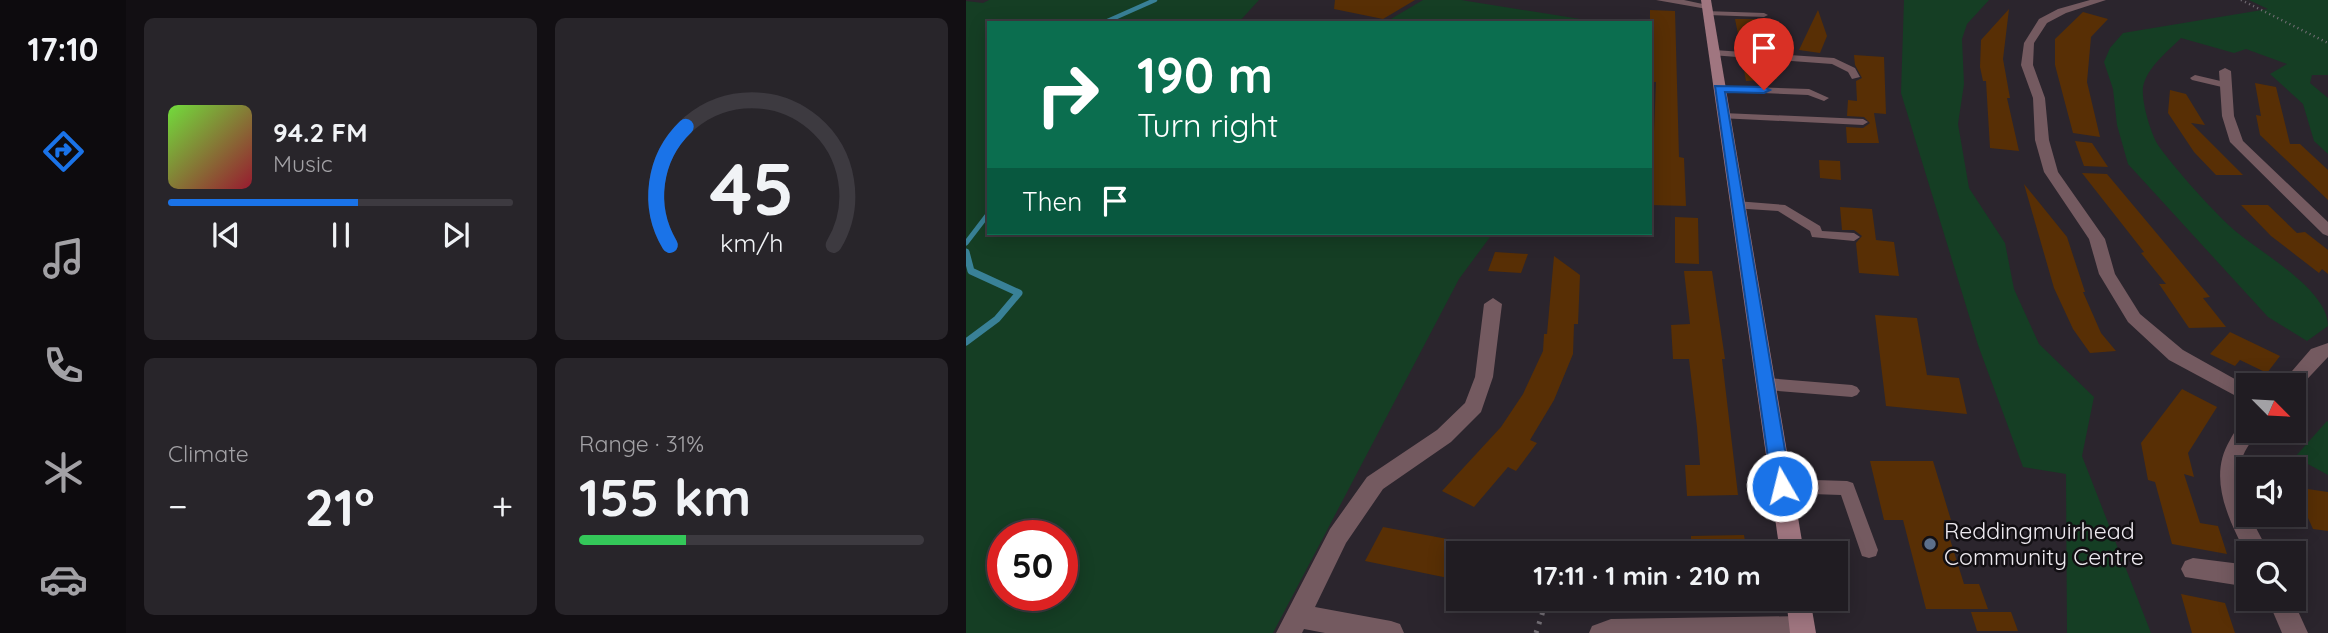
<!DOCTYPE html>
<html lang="en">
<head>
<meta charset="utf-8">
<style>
  :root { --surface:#201c22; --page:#28252a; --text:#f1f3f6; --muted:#a2a1a5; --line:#3d3a40; --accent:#1a73e8 }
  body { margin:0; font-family:Quicksand,sans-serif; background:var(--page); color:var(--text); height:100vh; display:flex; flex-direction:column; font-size:26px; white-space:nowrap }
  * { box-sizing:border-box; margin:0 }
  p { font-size:23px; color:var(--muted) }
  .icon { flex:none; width:38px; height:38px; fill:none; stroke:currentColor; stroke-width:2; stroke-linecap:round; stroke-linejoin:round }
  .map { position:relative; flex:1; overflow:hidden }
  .drawer { display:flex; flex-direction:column; gap:18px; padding:18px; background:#120f13; width:840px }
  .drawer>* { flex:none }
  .guide { position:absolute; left:21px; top:21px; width:665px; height:214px; border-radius:0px; box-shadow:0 4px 18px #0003,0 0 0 2px var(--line); background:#0b6e4f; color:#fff; overflow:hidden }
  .needle { width:46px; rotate:114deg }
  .fabs { position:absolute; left:1270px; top:373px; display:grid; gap:14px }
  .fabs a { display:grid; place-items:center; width:70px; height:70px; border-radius:0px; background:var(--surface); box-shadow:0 4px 18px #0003,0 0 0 2px var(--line); font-size:35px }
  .speed { position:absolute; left:21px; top:520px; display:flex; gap:14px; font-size:35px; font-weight:700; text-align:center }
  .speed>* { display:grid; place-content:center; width:91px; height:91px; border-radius:50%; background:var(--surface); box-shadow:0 4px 18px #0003,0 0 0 2px var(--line); line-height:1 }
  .speed .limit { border:10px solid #d22; background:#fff; color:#111 }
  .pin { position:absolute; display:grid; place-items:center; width:60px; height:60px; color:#fff; margin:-72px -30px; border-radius:50% 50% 50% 0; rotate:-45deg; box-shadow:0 0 7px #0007 }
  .pin .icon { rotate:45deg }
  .me { position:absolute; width:77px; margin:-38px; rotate:352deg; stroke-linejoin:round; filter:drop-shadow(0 0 5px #0008) }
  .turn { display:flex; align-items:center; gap:24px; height:147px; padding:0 35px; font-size:32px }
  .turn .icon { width:91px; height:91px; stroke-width:2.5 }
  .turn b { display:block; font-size:49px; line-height:60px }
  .then { display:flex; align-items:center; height:66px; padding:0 35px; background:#0003; gap:14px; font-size:26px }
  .big { font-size:52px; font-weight:700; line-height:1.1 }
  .drawer .widget { flex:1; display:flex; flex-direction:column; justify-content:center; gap:10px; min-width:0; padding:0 24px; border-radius:10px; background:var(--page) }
  .drawer .dial { align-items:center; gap:0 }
  .dial svg { height:182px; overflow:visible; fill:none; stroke:var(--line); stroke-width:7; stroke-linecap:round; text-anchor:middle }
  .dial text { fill:var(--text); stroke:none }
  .song { display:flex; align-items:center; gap:21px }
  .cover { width:84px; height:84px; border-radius:10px; background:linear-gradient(135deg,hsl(100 70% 55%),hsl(350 70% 35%)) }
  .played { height:7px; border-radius:4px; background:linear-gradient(90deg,var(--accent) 55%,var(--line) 55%) }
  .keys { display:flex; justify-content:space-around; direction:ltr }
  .heat { display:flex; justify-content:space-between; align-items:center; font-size:38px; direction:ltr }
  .charge { height:10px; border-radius:5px; background:linear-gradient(90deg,#34c759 31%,var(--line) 0) }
  .drawer .tiles { flex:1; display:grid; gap:18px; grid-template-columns:repeat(2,1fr) }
  .trip { position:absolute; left:480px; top:541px; width:402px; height:70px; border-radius:0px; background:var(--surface); box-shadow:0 4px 18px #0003,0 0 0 2px var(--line); font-weight:700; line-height:70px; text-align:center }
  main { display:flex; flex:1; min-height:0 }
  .tab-bar { display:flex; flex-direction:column; width:126px; justify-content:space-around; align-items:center; background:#0d0b0e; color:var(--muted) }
  .tab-bar .icon { width:49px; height:49px }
  .tab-bar .active { color:var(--accent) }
  .tab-bar b { font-size:32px; color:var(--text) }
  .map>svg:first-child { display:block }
</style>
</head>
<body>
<main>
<nav class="tab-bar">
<b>17:10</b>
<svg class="icon active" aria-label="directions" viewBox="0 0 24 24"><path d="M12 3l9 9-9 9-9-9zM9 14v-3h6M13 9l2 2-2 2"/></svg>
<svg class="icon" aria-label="music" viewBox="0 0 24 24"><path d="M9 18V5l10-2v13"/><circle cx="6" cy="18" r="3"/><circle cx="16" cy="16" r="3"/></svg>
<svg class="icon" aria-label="phone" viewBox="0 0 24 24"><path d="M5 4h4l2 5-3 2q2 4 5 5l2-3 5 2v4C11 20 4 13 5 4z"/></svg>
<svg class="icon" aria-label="climate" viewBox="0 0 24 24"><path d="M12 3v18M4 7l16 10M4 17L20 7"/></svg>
<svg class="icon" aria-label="car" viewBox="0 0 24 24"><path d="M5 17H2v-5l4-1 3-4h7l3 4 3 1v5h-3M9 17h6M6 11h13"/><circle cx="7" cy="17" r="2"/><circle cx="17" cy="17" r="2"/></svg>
</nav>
<section class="drawer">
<div class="tiles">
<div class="widget">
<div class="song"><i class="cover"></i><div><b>94.2 FM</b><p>Music</p></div></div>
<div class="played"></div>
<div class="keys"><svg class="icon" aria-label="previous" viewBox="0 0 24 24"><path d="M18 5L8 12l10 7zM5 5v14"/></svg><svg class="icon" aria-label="pause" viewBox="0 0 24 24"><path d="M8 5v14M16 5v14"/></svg><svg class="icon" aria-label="next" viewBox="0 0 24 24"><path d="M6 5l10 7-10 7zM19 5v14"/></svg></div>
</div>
<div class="widget dial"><svg viewBox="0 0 100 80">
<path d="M14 69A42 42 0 1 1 86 69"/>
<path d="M14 69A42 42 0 0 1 21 17" stroke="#1a73e8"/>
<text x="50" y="56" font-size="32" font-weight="700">45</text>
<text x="50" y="72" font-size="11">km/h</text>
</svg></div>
<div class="widget"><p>Climate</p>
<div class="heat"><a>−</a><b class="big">21°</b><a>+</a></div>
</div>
<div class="widget"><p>Range · 31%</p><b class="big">155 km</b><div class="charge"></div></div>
</div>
</section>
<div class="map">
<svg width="1362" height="633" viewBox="0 0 1362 633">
  <rect width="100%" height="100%" fill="#2b252d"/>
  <g fill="#153e24" fill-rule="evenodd">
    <path d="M23,0h270l-21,23h-249v210h504l-34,46 -186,354h-307v-632l17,2zM37,536h59v59h-59z"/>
    <path d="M457,0h38l144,23h-221z"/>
    <path d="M938,0h85l-22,24 -5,15 2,45 -6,40 11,64 36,55 9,46 25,55 55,53 -12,59 69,177h-84l-1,-159 -43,-7 -45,-122 -77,-252z"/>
    <path d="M1283,0h79v75h-16l-2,8 18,15v56l-14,-13 -11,-37 -33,-30 17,-10 -41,-15 -12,4 -53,-15c-13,13 -31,27 -37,45 -5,13 7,51 14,62 17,24 53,64 75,84 26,23 95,60 95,97l-21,15 -39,-24 -140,-153 -11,-39 -4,-36 -9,-27 6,-14 13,-15 145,-24z"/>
    <path d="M1361,421l1,1v53l-33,-18z"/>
  </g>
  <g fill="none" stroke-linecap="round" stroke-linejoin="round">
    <path stroke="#398197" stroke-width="4.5" d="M137,23l52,-23"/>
    <path stroke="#398197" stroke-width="5" d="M0,243l23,-30"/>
    <path stroke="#398197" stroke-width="7" d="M0,252l5,19 48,22 -22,26 -31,23"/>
  </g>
  <g fill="#582f05">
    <path d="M369,0h80l-32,19 -49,-10z"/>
    <path d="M1043,9l-6,50 7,39h-3l12,53 -29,-3 -4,-67h-3l-3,-14 1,-27z"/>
    <path d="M684,10l25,1 4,146 5,1 2,48 -36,-1v-74h4l2,-49h-6z"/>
    <path d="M852,10l9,26 -7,17 -21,-3z"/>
    <path d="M1117,12l25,7 -17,18 -4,45 13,55 -27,-4 -18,-68v-26z"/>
    <path d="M769,19h23l1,4h6l6,28 -30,-2z"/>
    <path d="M888,55l30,2 2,57 -12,-1 5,30h-32l-1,-16 17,1 7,-5 -6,-6 -17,-1 1,-16 9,1 -1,-20 6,-3 -7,-13z"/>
    <path d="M776,60l31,2 4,17 -31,2z"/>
    <path d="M1289,83l21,4 14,57h10l28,26v30l-68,-65 -4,-20 5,1z"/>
    <path d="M1204,90l16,4 19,31 -14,-2 52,52h-27l-22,-23 -26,-39z"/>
    <path d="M1109,141l17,2 16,24 -24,-1z"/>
    <path d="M853,160l21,1 1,19 -21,-2z"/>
    <path d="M1116,173l25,1 103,123 -7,1 23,29 -37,1 -30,-44h7l-25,-31 3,-1z"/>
    <path d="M1058,184l43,53 18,55h-2l18,41 15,18 -26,2 -17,-24 -19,-41z"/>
    <path d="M1275,205h27l29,28 8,-1 23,18v24l-6,-5 -3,4 -48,-37z"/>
    <path d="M874,207l32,2 4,31 18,2 5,34 -40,-3 -3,-30 6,-7 -8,-6h-12z"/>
    <path d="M709,217l23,1 1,46 -24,-1z"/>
    <path d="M529,252l33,2 -7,19 -33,-2z"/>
    <path d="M588,256l26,19 -2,49h-4l-1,30 -19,46 -24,40 7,3 -21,28 -8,-4 -34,40 -32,-16 59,-64 22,-33 20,-43 1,-17h3z"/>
    <path d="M718,271h28l13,88h-3l16,136 -51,1 -2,-31h15l-3,-38 -8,-68h-16l-2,-34 19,-1z"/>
    <path d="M909,315l42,3 10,57 32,3 8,36 -81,-8z"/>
    <path d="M1264,332l50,24 -13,17 -27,-13 -5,6 -25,-12z"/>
    <path d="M1216,389l35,18 -29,46 6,24 -10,-3 16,49 18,3 9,28 -55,-10 -17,-62 -7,-2 -7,-37z"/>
    <path d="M904,461h63l18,59h-7l20,64h15l9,25h-62l-23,-89h-19z"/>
    <path d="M1328,487l34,5v39l-15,-2z"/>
    <path d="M417,527l75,14v39l-93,-19z"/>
    <path d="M778,535l3,18h-56v-17z"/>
    <path d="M1215,594l44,9 10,30h-43z"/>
    <path d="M1005,612h40l7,19h-41z"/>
  </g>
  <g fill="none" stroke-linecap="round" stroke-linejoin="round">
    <path stroke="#746f76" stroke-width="2.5" stroke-dasharray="1 3.5" stroke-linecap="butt" d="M1275,0l87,43"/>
    <path stroke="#746f76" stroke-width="5" stroke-dasharray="2.5 7" stroke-linecap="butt" d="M570,633l9,-28 158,-2"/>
    <g fill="#745a60" fill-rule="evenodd">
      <path d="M739,11l59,2 4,2 -4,2 -56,-2 -4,-2z"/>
      <path d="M748,50l120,8 21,10 5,9 -8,2 -4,-7 -16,-8 -121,-9 -1,-2z"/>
      <path d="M1229,75l34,8 2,2 -5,3 -34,-8 -2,-2z"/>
      <path d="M753,86l90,3 20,9 -5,3 -16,-6 -92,-4 -2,-2z"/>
      <path d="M757,113l140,6 5,3 -5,3 -144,-7 -1,-2z"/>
      <path d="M770,201l49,4 35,21 2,5 32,2 6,4 -6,4 -42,-4 -2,-6 -32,-20 -46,-3v-6z"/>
      <path d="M801,378l85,7 5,2 3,4 -3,4 -5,2 -85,-7 -5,-2 -3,-4 3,-4z"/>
      <path d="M816,479l65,2 6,2 25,67 -2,6 -7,2 -7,-2 -21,-61 -59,-2 -6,-2 -3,-5 3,-5z"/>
      <path d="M836,616l7,3 3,7 -3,7h-220l3,-7 19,-7z"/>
    </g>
    <g fill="#745a60" fill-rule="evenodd">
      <path d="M690,0h28l28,6 -5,3z"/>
      <path d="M1124,0h16l-40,13 -19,10 -13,20 -1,22 12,33 4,42 9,32 47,67 10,35 25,40 43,36 66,37v16l-80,-43 -41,-38 -29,-48 -10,-35 -45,-67 -9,-32 -2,-42 -12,-33 3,-22 15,-24 19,-10z"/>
      <path d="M1259,68l6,3 3,45 9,25 85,81v14l-5,-2 -93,-92 -8,-26 -3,-45z"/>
      <path d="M527,298l9,6 -9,73 -12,35 -30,30 -68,47 -37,54 -31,64 76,14 9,3 4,9h-79l-21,-4 -2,4h-26l54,-104 37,-52 70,-47 28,-27 10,-26 9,-73z"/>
      <path d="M1362,343v14l-31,33 -3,1v-6h-14l31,-36z"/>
      <path d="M1283,421v9h9c-5,10 -13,18 -16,29 -9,34 13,65 27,94h-20v7c-18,-37 -43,-80 -19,-120 4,-8 10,-16 19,-19z"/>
      <path d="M1227,558l56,7v22l-64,-10 -4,-8 4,-8z"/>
      <path d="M1301,598h25l16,35h-26z"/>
    </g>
    <g fill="#a07680" fill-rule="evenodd">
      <path d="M735,0h10l93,553h-24z"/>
      <path d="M820,598h24l6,35h-26z"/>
    </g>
  </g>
  <path fill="#1a73e8" stroke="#114b97" stroke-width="2" d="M749,86l49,1 6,3 -6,3 -39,-1 66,394 -2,6 -7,2 -7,-2 -3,-6z"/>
  <circle fill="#5c6f8a" stroke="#120f13" stroke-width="2.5" cx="964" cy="544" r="7"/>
  <g text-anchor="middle" stroke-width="5" stroke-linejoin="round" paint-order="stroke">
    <g font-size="23" fill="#ede9ef" stroke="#120f13" text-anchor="start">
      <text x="978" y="539">Reddingmuirhead<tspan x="978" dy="26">Community Centre</tspan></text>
    </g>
  </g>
</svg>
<div class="fabs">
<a><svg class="needle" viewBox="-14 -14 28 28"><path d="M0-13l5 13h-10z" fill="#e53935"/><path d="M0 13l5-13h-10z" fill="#a2a1a5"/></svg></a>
<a><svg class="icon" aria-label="sound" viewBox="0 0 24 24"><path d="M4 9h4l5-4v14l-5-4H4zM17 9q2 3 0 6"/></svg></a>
<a><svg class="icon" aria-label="search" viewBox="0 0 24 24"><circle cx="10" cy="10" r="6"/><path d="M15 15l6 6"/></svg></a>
</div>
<div class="speed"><div class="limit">50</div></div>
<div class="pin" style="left:798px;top:90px;background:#d93025"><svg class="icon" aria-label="arrive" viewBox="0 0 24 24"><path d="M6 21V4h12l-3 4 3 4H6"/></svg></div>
<svg class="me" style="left:816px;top:486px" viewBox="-20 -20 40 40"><circle r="17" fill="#1a73e8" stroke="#fff" stroke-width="3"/><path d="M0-11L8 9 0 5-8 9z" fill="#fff"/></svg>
<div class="trip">17:11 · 1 min · 210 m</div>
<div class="guide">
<div class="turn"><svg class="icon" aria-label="right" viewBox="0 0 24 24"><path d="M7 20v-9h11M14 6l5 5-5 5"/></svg><div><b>190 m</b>Turn right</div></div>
<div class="then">Then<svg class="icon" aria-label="arrive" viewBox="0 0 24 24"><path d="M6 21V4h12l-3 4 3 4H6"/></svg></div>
</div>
</div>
</main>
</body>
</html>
